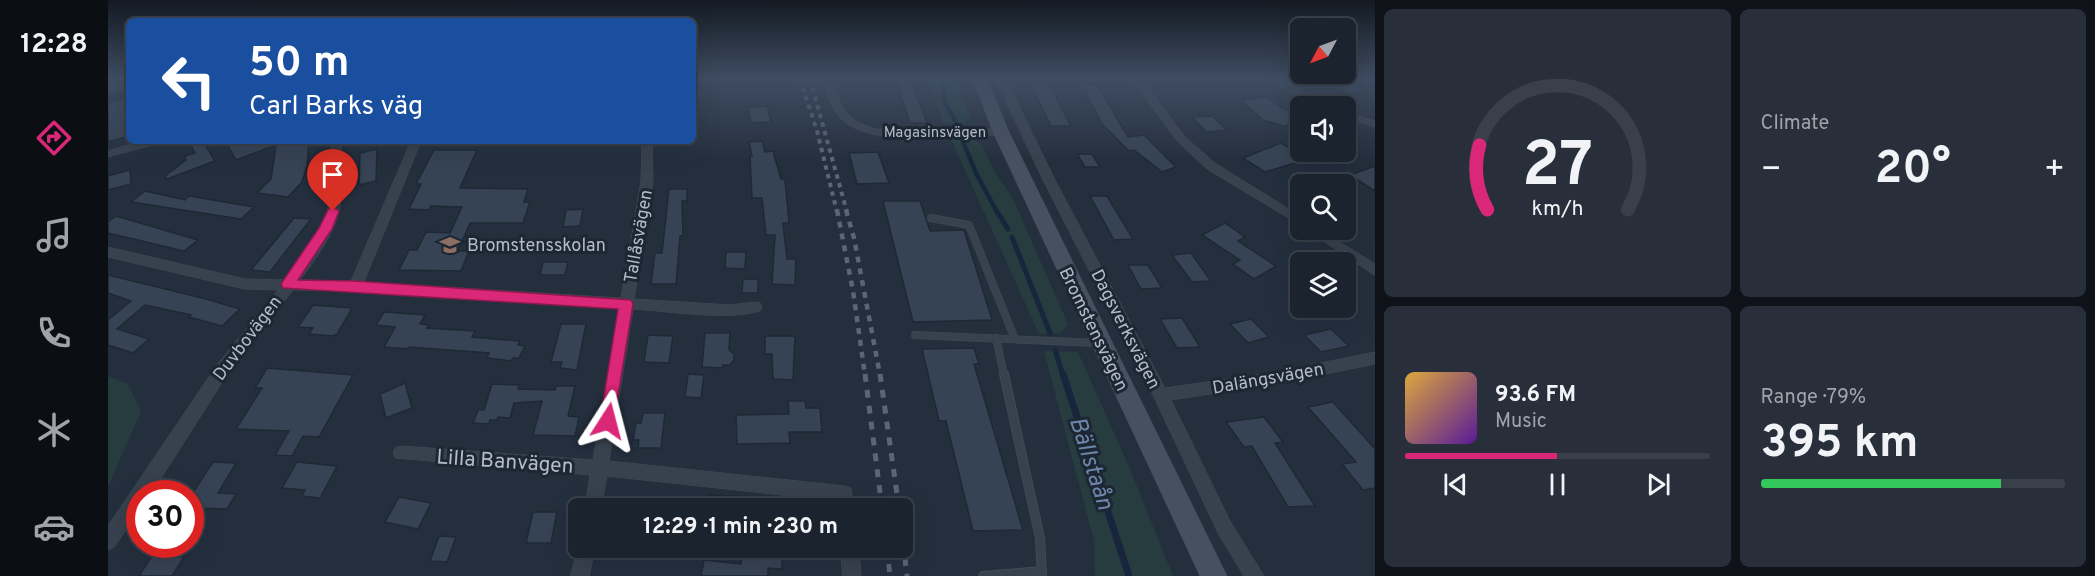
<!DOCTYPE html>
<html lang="en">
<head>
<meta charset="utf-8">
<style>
  :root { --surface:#1b232e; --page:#282f3a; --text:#f1f3f6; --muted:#a0a4aa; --line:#39404a; --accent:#db2777 }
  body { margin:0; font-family:Overpass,sans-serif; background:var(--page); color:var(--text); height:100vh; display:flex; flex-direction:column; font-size:22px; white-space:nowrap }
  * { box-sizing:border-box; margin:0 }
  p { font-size:20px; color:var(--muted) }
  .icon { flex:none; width:33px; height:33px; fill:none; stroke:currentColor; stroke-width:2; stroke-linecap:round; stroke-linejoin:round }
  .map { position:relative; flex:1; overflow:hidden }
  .sheet { display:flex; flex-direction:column; gap:9px; padding:9px; background:#0f1319; width:720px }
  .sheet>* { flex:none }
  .banner { position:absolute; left:18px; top:18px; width:570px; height:126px; border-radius:9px; box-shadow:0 6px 24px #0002,0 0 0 2px var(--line); background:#1a4fa0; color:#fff; overflow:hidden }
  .needle { width:39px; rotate:229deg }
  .fabs { position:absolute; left:1182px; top:18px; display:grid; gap:12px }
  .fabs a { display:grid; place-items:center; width:66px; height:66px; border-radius:9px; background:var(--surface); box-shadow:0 6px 24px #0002,0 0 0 2px var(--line); font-size:30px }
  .speed { position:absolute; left:18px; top:480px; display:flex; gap:12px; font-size:30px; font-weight:700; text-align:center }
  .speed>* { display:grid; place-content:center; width:78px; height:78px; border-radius:50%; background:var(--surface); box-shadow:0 6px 24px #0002,0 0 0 2px var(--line); line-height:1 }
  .speed .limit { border:9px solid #d22; background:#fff; color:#111 }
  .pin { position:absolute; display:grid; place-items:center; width:51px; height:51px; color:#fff; margin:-62px -26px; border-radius:50% 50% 50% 0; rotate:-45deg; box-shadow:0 0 6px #0007 }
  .pin .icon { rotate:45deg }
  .me { position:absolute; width:66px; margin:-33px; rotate:9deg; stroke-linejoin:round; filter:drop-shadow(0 0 4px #0008) }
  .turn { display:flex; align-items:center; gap:21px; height:126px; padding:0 24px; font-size:27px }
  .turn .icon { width:78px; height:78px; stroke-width:2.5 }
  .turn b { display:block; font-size:42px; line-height:51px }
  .big { font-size:45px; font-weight:700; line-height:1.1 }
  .sheet .card { flex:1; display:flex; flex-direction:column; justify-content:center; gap:9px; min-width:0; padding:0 21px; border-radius:9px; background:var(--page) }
  .sheet .dial { align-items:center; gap:0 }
  .dial svg { height:156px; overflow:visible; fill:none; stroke:var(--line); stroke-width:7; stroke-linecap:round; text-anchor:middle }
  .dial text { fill:var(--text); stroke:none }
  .song { display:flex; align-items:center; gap:18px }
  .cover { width:72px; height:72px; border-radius:9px; background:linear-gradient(135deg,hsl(40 70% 55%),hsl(270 70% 35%)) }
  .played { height:6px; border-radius:3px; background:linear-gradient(90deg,var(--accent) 50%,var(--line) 50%) }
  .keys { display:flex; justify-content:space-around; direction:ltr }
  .heat { display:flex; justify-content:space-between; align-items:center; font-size:33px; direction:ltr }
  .charge { height:9px; border-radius:4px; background:linear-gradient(90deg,#34c759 79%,var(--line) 0) }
  .sheet .tiles { flex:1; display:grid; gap:9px; grid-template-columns:repeat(2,1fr) }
  .trip { position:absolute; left:460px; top:498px; width:345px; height:60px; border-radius:9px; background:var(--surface); box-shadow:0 6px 24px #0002,0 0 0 2px var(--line); font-weight:700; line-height:60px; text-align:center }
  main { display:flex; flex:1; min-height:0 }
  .tabs { display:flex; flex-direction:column; width:108px; justify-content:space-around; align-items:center; background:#0b0e12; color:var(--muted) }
  .tabs .icon { width:42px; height:42px }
  .tabs .selected { color:var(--accent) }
  .tabs b { font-size:27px; color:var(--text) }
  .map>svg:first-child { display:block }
</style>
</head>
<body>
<main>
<nav class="tabs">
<b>12:28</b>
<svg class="icon selected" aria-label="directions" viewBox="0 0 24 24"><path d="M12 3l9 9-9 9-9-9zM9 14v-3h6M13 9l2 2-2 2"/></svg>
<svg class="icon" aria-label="music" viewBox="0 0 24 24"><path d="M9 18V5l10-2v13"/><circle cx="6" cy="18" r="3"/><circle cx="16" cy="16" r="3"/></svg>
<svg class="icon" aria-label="phone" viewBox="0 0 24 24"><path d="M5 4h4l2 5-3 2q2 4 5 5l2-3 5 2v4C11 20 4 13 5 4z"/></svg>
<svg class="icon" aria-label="climate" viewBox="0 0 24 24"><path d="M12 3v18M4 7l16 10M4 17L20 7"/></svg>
<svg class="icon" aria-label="car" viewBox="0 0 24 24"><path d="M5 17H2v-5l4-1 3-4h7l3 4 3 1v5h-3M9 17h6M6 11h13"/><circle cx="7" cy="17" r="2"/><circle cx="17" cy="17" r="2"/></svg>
</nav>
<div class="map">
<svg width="1267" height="576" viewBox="0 0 1267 576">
  <rect width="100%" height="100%" fill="#242f3e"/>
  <g fill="#263c3f">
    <path d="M819,79h30l13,38 -6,6 -20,1z"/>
    <path d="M842,137l22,1 9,6 13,26 20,31 54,123 -7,9 -22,1z"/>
    <path d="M936,351l34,1 52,117 43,107h-78l-1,-35z"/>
    <path d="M0,376l20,8 13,27 -33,76z"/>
  </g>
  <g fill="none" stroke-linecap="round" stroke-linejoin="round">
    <g stroke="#17263c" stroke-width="4.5">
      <path d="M835,79l1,22 12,21"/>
      <path d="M853,137l15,36 21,39"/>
    </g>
    <g stroke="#17263c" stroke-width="5">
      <path d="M888,210l12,19"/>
      <path d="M904,237l38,96"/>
      <path d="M947,350l8,25"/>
    </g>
    <path stroke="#17263c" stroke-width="7" d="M955,374l66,202"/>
  </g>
  <g fill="#364354" stroke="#1f2835" stroke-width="1.5">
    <path d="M790,79h12l17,44h-17l-12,-36h2z"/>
    <path d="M1214,79h25l19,11 -18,5z"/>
    <path d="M922,83h18l23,43h-20z"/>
    <path d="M974,85h15l31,52 16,-2 32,32 -14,5 -28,-22 -5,1 -27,-27z"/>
    <path d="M21,97v39l-21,6v-39z"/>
    <path d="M1160,97l15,12h3l14,13 -12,2 -2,3 -23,-7 -22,-20z"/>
    <path d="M659,106l4,16 -20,1 -3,-16z"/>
    <path d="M1104,116l15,14 -21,2 -14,-15z"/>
    <path d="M91,141h4l12,20 -48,18 -2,-3 21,-16 -1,-4 10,-3 -5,-9z"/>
    <path d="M135,141h66l-2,25 -5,16 -14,15 -31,-4 14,-14 5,-34 -40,15 -8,-14z"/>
    <path d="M654,141l3,11 8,-1 8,28h4l4,44h-6l4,36h9l-1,26 -23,-1 3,-49h-9l-4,-37h-10l-2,-42h2l-3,-14z"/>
    <path d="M1173,143l27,16 -43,13 -22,-14z"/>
    <path d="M269,149l-1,32 -17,4 1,-32z"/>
    <path d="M326,150h43l-17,38 68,1 -4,13h6l-7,21h-53l-12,28h11l-8,20 -62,-1 10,-20h8l9,-18 24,1 12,-26 -31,-1 -2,4 -20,-1 12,-25h-5z"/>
    <path d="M770,152l11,31 -32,1 -8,-31z"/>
    <path d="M969,154h15l8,13h-15z"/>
    <path d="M1267,166v25l-25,-16z"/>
    <path d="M22,170l1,14 -23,6v-14z"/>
    <path d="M561,189h18v12h-5l1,35h-3l-4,48h-25l4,-31h7z"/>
    <path d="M37,191l40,9 4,-4 65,11 -13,12 -110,-17z"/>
    <path d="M982,196h17l26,43 -19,1z"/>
    <path d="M775,201h37l10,30 34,-1 28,90 -79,2z"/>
    <path d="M475,209l-3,17 -17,1 3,-17z"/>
    <path d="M8,216l82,24 -14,11 -76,-18v-11z"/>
    <path d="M186,218l17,1 -41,53 -19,-2z"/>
    <path d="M1117,223l20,14 -7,4 38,25 -22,13 -21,-15 7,-4 -38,-25z"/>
    <path d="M618,252h20l-1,17 -20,-1z"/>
    <path d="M1083,253l20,28 -19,1 -20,-27z"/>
    <path d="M435,262h25l-3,13h-25z"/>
    <path d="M1020,265h20l14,23 -21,1z"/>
    <path d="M0,275l98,24 34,10 -18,17 -33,-9 2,-2 -46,-10 -28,24 32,10 -16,14 -25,-8v-25l23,-19 -23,-8z"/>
    <path d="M635,279h15v14h-16z"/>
    <path d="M205,305l39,3 -15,26 -4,2 -24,-2 4,-6 -15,-1z"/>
    <path d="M276,312l41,3 -5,9 9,1 -2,3 48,3 -3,6 48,4 -2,4 7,1 -6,12h-6l-2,3 -24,-3 2,-5 -80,-6 -2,2 -23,-2 11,-20 -19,-2z"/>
    <path d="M1074,318l18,29 -23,1 -17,-29z"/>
    <path d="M1143,319l18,18 -21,6 -18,-19z"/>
    <path d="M453,324h25l-9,46 -17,-2 2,-6h-11z"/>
    <path d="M1223,329l18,17 -28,6 -17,-17z"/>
    <path d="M597,333h25l-1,17 5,4v6l-4,5h-7v3l-21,-1z"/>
    <path d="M540,335l25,1 -4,27 -25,-1z"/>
    <path d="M657,336h30l-2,44 -20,-1 -1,-25h-7z"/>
    <path d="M866,348l5,16h-5l49,166 -50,1 -27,-110h-7l-17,-72z"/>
    <path d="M159,368l86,7 -34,62 -16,-1 -11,20 -17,-1 14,-24 -53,-2 26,-41h-7z"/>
    <path d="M580,374l16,1 -3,23 -16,-1z"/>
    <path d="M297,383l7,25 -26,10 -6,-24z"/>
    <path d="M384,384l28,1 -2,4 37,1 1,-4h19l-7,30 11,1 -4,19 -42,-1 9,-34 -28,2 -4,15 -12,-1 -1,3h-7l-1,4 -16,-1 5,-13h6z"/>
    <path d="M680,401h17l1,7h14l2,24h-33l1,11 -53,1 -1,-29 53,-1z"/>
    <path d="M1225,402l42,47v39l-12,2 -21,-26 14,-2 -48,-55z"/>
    <path d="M535,413h22l-4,35h-23l1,-8h-6l3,-17h5z"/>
    <path d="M1156,417l19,25 -8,1 40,63 -27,1 -36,-61 -8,1 -18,-25z"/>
    <path d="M105,462l23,1 -18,30 18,1 -9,15 -37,-1v-11z"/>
    <path d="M189,462l40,4 -17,32 -18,-2 3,-6 -23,-2z"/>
    <path d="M600,495l46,2v11h-48z"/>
    <path d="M291,497l32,6 -13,26 -33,-7z"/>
    <path d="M425,512h24l-6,31h-25z"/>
    <path d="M331,536l17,1 -9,25 -17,-1z"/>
    <path d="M640,548h34v21l-14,-1v8h-67l3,-16 37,4 1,-9 5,1z"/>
    <path d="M45,554l31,3 -12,19h-33z"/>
  </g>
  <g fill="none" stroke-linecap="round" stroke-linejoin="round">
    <g stroke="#414a57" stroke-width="8">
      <g id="lane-far1">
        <path d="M823,218l38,7 46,114"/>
        <path d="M807,335l184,8"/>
        <path d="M888,338l8,37"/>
      </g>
    </g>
    <g stroke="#414a57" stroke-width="10">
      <g id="lane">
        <path d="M896,374l36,164 2,38"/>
        <path d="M875,576l59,-5"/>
      </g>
    </g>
    <g stroke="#414a57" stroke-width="1">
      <g id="street">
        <path d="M713,79h10c11,28 13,41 45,50h125l5,3 -5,3h-125c-38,-9 -42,-21 -55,-56z"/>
        <path d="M888,79h10l49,101 110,208 111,-16 99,-20v12l-99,20 -105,16 59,121 34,55h-20l-26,-43 -64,-136 -111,-217z"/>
        <path d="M1024,79h10l43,58 30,26 85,53v9l-93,-56 -30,-28z"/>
        <path d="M1166,79h10l8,7 37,20c-19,2 -43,-12 -55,-27z"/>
        <path d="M21,81v6l-21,5v-6z"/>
        <path d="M1238,112l29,9v6l-29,-9z"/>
        <path d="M35,141h18l-1,2 -52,14v-6z"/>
        <path d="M223,141h10c0,23 3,48 -2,70 -6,25 -24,49 -39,69l51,1 60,-140h10l-57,141 257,16 20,-117 1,-40h10l1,40 -19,118 96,6 25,-3 5,1 2,4 -2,4c-34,10 -91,0 -127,-2l-24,152 236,25 6,2 3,20h-16l-1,-7 -230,-25 -6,32h-16l5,-33 -195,-17 -2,-5 2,-5 6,-2 192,14 26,-152 -264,-17 -62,-1 -65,83 -77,121h-11v16l-26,37 -6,3v-24l109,-161 61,-75 -33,-1 -137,-32v-10l137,32 41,1c16,-21 37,-46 42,-73 3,-22 2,-44 3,-66z"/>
        <path d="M1199,230h14l54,34v11z"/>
        <path d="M471,543v5h16l-6,28h-18z"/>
        <path d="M733,548h18l2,28h-18z"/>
      </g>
    </g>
    <g stroke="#414a57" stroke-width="1">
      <path id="secondary" d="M865,79h14l22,53 218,444h-27l-207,-444z"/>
    </g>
    <use href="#lane-far1" stroke="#38414e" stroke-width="7"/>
    <use href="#lane" stroke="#38414e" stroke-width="8"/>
    <use href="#street" fill="#38414e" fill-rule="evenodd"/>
    <use href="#secondary" fill="#465061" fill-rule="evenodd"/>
    <g stroke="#5a6575" stroke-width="4" stroke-dasharray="4.5 4.5" stroke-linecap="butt">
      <path d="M692,79l17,52 20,81"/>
      <path d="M702,79l37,133"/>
    </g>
    <g stroke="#5a6575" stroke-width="4.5" stroke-dasharray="6 6" stroke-linecap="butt">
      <path d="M729,210l16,81 12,84"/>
      <path d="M738,210l8,28 26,137"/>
    </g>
    <g stroke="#5a6575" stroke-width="5" stroke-dasharray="8 8" stroke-linecap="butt">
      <path d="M757,374l17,134"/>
      <path d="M772,374l19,134"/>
      <path d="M795,542l4,34"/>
      <path d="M779,548l3,28"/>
    </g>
  </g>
  <linearGradient id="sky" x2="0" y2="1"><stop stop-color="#141a22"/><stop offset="0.49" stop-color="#3f4d63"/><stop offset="1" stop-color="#3f4d63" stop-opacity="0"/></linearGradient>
  <rect width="1267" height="160" fill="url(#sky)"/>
  <path fill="#db2777" stroke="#8e194d" stroke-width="1.5" d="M225,207l6,4 -7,18 -34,51 57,1 276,19 2,4 -20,122 -5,2 -6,-2 -2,-5 18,-112 -335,-21 -2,-4 2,-3 36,-53 10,-20z"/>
  <defs>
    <g id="school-bare" transform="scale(1.62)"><path d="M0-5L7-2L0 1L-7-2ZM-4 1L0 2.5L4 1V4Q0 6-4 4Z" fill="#8d6e63" stroke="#1d2633" stroke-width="2.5" paint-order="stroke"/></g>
  </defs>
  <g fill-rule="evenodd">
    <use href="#school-bare" x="342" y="245"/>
  </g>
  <g text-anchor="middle" stroke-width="6" stroke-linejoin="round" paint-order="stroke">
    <g font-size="15" fill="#b4bcc9" stroke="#1d2633">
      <text x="827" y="137">Magasinsvägen</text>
    </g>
    <g font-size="18" fill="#b4bcc9" stroke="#1d2633">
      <text transform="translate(530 236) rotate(-80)" y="6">Tallåsvägen</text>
      <text transform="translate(986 329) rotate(64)" y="6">Bromstensvägen</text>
      <text transform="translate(1018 329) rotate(63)" y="6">Dagsverksvägen</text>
      <text transform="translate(139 338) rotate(-53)" y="6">Duvbovägen</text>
      <text transform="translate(1160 378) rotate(-10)" y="6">Dalängsvägen</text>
    </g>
    <g font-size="18" fill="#b4bcc9" stroke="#1d2633" text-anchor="start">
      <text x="359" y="251">Bromstensskolan</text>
    </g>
    <g font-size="21" fill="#b4bcc9" stroke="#1d2633">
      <text transform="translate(397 461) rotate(4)" y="7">Lilla Banvägen</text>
    </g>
    <g font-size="24" font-style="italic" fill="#6d86a8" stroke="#1d2633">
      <text transform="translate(984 463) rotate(72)" y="8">Bällstaån</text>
    </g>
  </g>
</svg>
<div class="fabs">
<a><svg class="needle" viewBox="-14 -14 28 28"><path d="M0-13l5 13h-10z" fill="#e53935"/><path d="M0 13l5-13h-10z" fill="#a0a4aa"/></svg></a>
<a><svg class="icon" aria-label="sound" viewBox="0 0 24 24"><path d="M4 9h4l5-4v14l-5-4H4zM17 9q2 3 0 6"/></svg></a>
<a><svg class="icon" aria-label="search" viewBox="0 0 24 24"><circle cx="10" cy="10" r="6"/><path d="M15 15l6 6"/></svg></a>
<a><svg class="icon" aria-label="layers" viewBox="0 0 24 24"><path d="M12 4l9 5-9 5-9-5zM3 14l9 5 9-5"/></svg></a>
</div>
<div class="speed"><div class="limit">30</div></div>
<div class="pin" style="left:225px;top:211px;background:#d93025"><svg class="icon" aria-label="arrive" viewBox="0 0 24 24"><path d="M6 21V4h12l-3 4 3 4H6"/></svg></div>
<svg class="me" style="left:500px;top:421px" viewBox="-20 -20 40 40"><path d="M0-17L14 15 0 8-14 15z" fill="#db2777" stroke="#fff" stroke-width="4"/></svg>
<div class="trip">12:29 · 1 min · 230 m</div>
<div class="banner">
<div class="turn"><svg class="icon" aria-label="left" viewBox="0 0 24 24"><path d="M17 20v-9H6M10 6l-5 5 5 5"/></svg><div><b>50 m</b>Carl Barks väg</div></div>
</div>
</div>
<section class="sheet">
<div class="tiles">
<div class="card dial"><svg viewBox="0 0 100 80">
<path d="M14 69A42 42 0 1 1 86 69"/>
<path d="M14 69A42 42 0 0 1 10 36" stroke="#db2777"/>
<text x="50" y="56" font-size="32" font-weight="700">27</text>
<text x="50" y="72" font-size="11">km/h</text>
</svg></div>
<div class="card"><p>Climate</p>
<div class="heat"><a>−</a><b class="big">20°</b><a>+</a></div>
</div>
<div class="card">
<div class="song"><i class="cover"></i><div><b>93.6 FM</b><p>Music</p></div></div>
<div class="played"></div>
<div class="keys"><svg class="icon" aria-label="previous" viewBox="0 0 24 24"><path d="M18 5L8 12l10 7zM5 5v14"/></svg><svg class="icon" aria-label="pause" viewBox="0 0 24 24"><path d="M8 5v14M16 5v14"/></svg><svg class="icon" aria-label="next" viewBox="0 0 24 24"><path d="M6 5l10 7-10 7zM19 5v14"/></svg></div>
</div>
<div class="card"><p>Range · 79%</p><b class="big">395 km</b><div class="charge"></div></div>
</div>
</section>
</main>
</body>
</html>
